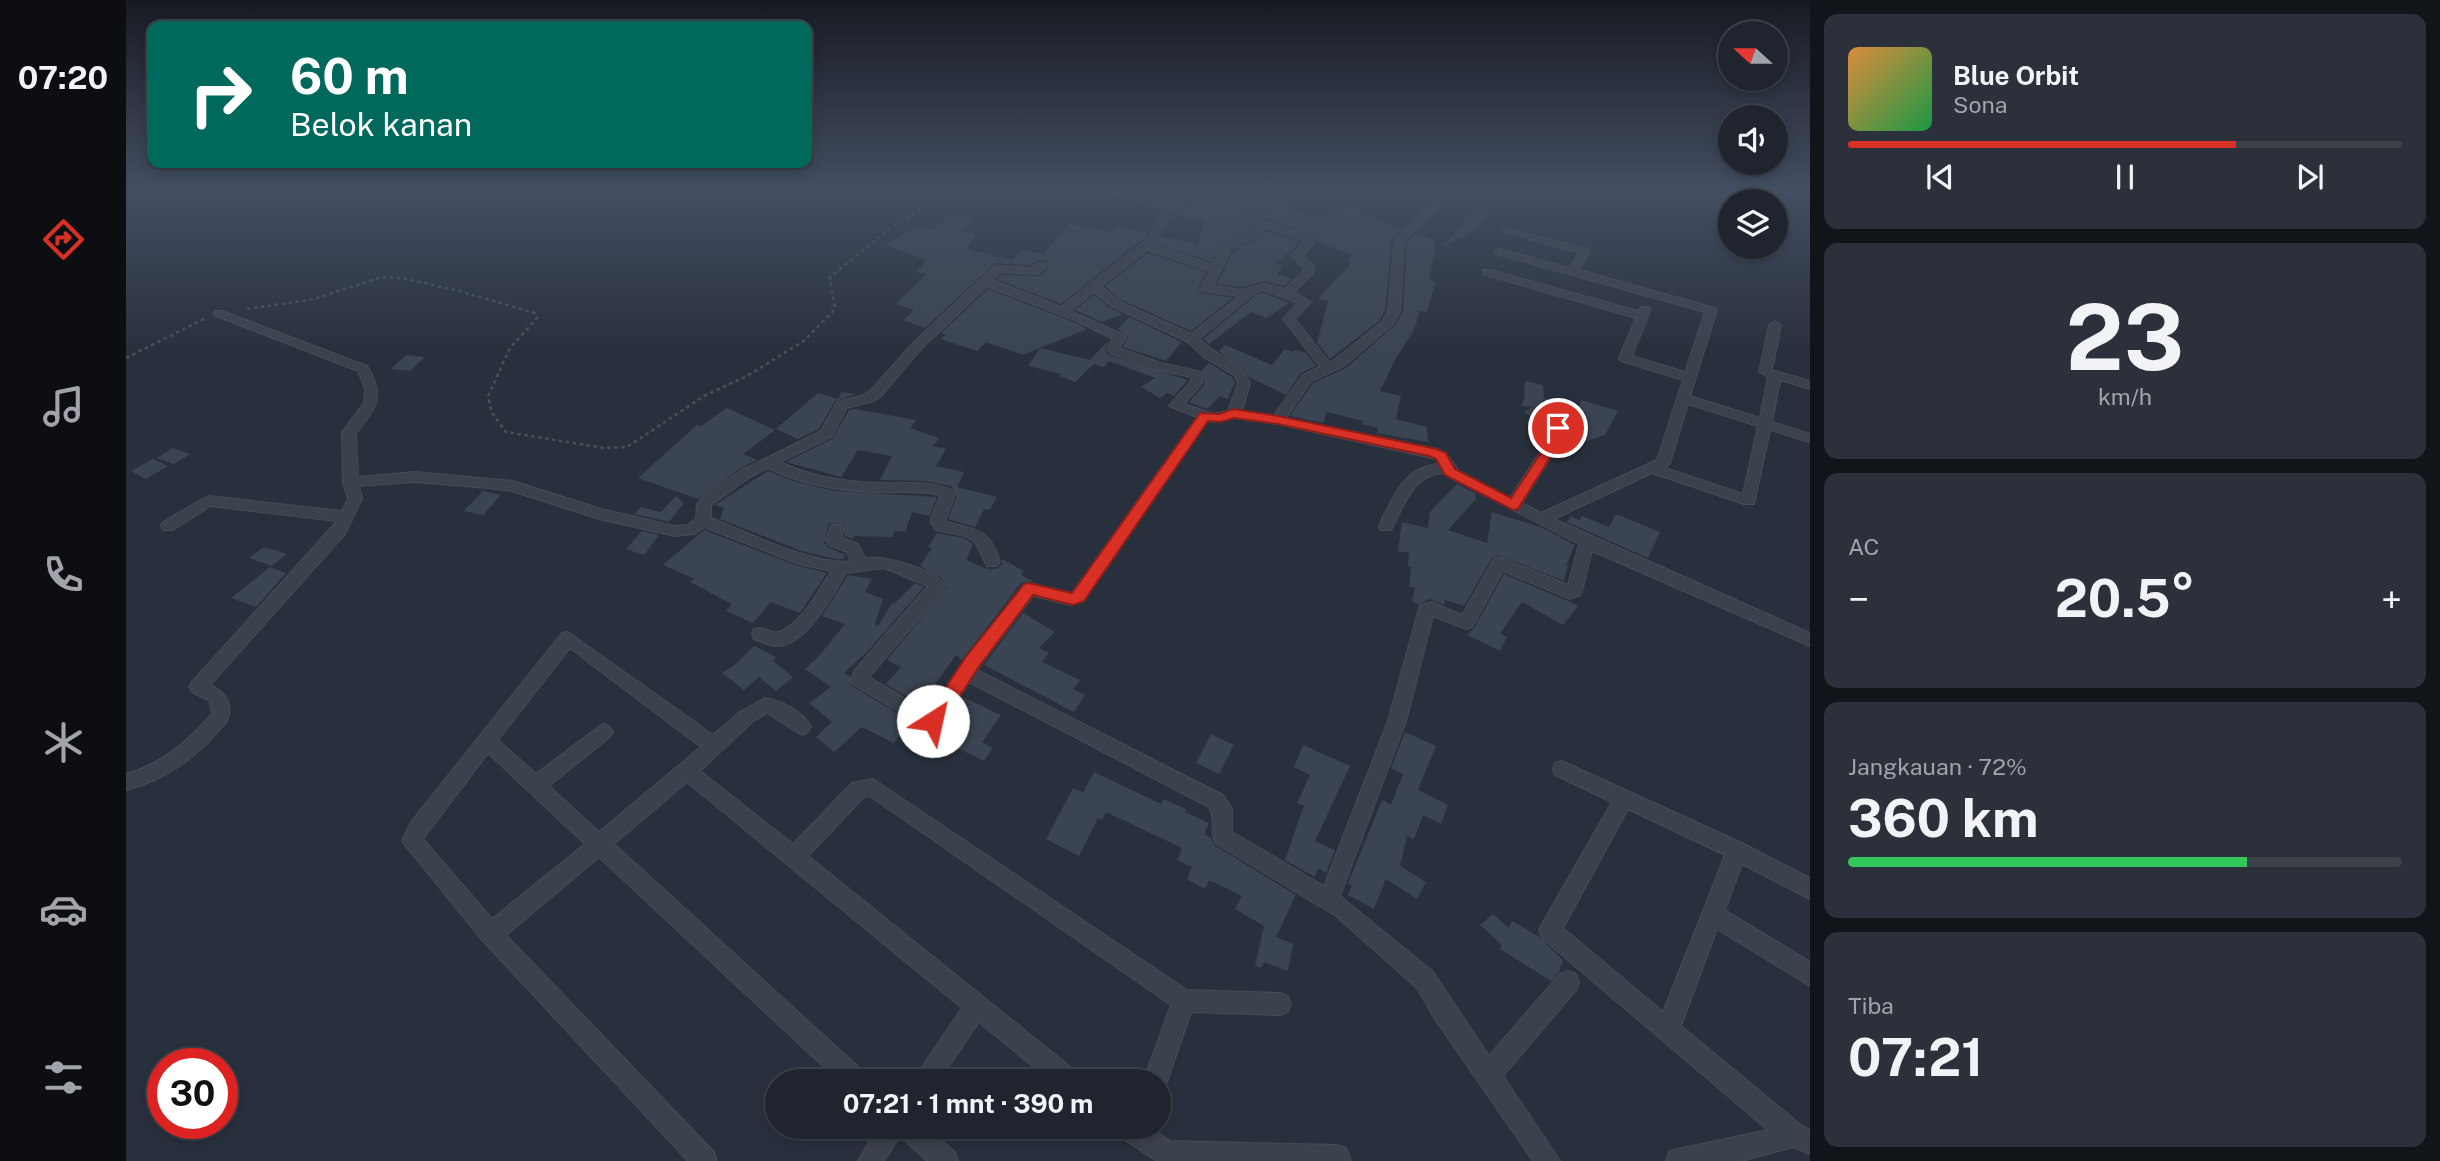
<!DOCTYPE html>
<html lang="id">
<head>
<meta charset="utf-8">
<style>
  :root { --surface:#1f242e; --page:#2c303a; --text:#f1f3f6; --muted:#a1a4aa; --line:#3c414a; --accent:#d93025 }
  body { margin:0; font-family:"Public Sans",sans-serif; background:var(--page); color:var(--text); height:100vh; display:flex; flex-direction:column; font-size:26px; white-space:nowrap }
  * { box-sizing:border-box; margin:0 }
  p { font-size:23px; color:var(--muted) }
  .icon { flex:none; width:38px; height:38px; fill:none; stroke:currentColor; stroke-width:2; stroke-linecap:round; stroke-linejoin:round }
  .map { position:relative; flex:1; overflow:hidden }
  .details { display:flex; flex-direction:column; gap:14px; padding:14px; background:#111419; width:630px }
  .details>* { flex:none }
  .hud { position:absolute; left:21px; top:21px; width:665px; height:147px; border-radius:14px; box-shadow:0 4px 10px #0003,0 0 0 2px var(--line); background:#00695c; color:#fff; overflow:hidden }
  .needle { width:46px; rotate:291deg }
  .fabs { position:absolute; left:1592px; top:21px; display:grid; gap:14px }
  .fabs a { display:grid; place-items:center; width:70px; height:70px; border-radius:50%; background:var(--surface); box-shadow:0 4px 10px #0003,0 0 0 2px var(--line); font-size:35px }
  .speed { position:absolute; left:21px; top:1048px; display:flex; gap:14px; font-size:35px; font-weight:700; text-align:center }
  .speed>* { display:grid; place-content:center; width:91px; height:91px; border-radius:50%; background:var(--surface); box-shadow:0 4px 10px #0003,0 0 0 2px var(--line); line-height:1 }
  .speed .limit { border:10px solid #d22; background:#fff; color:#111 }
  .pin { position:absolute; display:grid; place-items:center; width:60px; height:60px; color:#fff; margin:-30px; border:4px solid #fff; border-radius:50%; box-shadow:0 2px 7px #0007 }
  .me { position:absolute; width:77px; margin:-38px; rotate:35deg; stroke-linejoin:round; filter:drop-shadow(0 0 5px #0008) }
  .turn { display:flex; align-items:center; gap:24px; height:147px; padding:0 28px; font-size:32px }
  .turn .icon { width:91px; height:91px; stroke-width:2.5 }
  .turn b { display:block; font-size:49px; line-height:60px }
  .big { font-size:52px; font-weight:700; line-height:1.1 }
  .details .card { flex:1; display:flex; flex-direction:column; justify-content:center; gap:10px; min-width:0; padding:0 24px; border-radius:14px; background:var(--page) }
  .details .dial { align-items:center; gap:0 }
  .dial b { font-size:91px; line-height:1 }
  .song { display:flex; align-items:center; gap:21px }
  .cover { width:84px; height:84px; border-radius:10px; background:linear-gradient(135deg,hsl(30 70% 55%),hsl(140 70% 35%)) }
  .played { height:7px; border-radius:4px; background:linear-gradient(90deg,var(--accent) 70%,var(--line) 70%) }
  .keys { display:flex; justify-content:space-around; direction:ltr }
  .heat { display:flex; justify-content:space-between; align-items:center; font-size:38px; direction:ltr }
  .charge { height:10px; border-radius:5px; background:linear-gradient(90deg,#34c759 72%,var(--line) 0) }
  .trip { position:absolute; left:639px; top:1069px; width:406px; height:70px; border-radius:35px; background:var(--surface); box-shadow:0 4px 10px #0003,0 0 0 2px var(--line); font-weight:700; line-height:70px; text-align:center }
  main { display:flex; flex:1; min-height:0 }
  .tab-bar { display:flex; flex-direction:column; width:126px; justify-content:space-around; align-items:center; background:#0c0e12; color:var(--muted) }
  .tab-bar .icon { width:49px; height:49px }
  .tab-bar .on { color:var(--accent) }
  .tab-bar b { font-size:32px; color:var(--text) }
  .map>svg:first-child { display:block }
</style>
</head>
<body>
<main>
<nav class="tab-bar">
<b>07:20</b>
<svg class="icon on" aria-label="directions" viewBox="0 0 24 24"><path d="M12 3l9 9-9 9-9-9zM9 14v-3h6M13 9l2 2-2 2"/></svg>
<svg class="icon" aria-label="music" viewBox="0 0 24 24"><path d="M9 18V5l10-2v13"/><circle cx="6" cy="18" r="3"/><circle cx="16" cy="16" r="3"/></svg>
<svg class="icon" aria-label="phone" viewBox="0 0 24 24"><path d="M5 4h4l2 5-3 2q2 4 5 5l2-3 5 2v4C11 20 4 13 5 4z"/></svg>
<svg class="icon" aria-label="climate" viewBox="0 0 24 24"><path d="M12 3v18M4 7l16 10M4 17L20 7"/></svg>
<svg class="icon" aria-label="car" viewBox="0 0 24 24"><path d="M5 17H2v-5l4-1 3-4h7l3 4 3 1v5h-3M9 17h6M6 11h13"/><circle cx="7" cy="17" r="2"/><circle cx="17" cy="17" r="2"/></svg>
<svg class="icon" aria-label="filters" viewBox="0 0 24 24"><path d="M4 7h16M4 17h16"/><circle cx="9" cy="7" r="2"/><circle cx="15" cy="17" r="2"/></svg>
</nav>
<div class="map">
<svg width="1684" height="1161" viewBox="0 0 1684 1161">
  <rect width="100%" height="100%" fill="#29303d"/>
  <g fill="#3b4452">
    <path d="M981,189h81l-26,21 -56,-17z"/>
    <path d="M1082,189h33l21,9 -21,13v10l12,5 -31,18 -10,18 -55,-18 4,-8 37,8 6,-23 -28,-7z"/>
    <path d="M1157,199l14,4 -7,8 36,8 6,-10 7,2 5,-6 18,4 -3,4 42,16 -9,9 -7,72 -5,10 -50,39 -13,-16 11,-42 -10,-2 34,-37 -4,-1 4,-6 -36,-14 -2,-5 -56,-21z"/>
    <path d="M1351,207l14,4 -14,18 -35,18z"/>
    <path d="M827,214l21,5 -14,12 16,3 -9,15 45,11 11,-10 20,4 26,-30 43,8 6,-5 31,7 -88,70 -64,-25 6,-4 36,1 9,-7v-8l-10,-1 -8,5 -35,-2 -70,65 -22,-8 11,-10 -19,-6 32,-30 -11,-2 11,-12 -42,-15 34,-20 15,5z"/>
    <path d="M1142,231l32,11 -24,22 7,2 -6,8 15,5 -8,7 -19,-5 -24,6 -24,-3 16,-32z"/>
    <path d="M1290,234l20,7 -6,33v7l5,1 -8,30 -7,-1 -6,19 -19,30 -15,31 21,5 -5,23 31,8 1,15 -51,-9 1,-5 -16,-4 1,-3 -36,-9 -4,11 -33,-7 23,-33 33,-15 49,-43 8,-14 4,-69z"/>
    <path d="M1022,253l58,19 -8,16 2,5 33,5 -42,33 -72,-32 -14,-13z"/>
    <path d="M862,289l88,34 11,6 -64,26 -37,-13 -9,9 -36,-12 5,-4 -5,-2z"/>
    <path d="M1138,293l25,10 -23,15 -15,-6 -42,32 -6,-5 54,-45z"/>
    <path d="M968,295l14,12 15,7 -21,8 -27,-12z"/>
    <path d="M1003,317l53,25 -16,19 -43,-14 5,-10 -10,-8z"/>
    <path d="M983,340l-4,9 5,7 78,24 -14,16 -7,-3 -7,5 -19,-11 14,-9 -46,-17 -5,6 -10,-3 -19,18 -16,-6 2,-2 -33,-8 12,-18 50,12z"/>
    <path d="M1099,345l47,20 13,-16 8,3 2,-2 11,3 10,13 -15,7 -15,22 -37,-18 -30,-26z"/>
    <path d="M280,355l19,2 -15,14 -19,-2z"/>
    <path d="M1083,363l23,14 3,6 -8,16 -7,-3 -13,13 -18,-7 16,-18 -3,-14z"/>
    <path d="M1399,381l18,4 1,13 35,9 2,-7 37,11 -13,24 -24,8 -12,-9 -5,-11 -25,-16 -18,-1 3,-7z"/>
    <path d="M715,392l15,2 -21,7 -16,28 -21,10 -22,-10 42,-36 20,6z"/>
    <path d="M601,408l48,22 -32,24 14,6 -18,9 -41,30 -60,-21 59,-53 4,1z"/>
    <path d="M729,409l61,11 -6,8 29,10 -6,8 13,3 -10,17 28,6 -7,15 40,10 -7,13 -6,-1 -9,18 -27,-8 8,-22 -5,-11 -27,-5 -44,-1 12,-24 -34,-6 -17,27 -55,-15 46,-23 17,-29z"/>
    <path d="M47,448l17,6 -16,10 -17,-6z"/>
    <path d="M27,459l15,7 -22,13 -15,-8z"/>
    <path d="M642,471l25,10 41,10 103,6 -7,19 -18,-4 -7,20 -11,-1 -1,6 -39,-1 -1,3 -8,-3 -2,-12 -14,-1 -5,20 4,4 17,8 -1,4h-8l-35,-8 -81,-32 4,-11 -9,-3z"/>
    <path d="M1331,484l19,10v5l-28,31 39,13 5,-31 51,16 32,17 -9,21h2l-4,15 -66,-26 -6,3 -28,48 -19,-6 -1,5 -14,-6 -12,5 -6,-2 3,-14 -6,-2 2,-19 -3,-1 1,-13 -11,-2 4,-29 26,6 2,-16z"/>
    <path d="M357,491l18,4 -18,20 -19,-4z"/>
    <path d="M550,496l8,7 -15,19 -35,-8 7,-7 20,5z"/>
    <path d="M1490,514l44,18 -12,26 -81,-36 4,-6 8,4 3,-4 27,11z"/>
    <path d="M578,530l94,36 29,7 -27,40 -29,-11 -18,21 -27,-12 6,-7 -42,-22 5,-3 -32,-14z"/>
    <path d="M516,531l17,4 -15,20 -18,-6z"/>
    <path d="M811,533l27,5 9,6 -7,16 21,9h10l5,-5v-5l22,12 -3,4 12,6 -12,2 -59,77 -6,-5 -20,28 9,4 -16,23 -43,-26 15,-17 -14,-7 60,-73 -6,-9 -21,-12 12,-18 -4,-1z"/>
    <path d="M138,547l23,7 -15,12 -23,-8z"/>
    <path d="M144,567l16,6 -30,34 -25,-9z"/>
    <path d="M1378,574l64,27 10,5 -15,19 -41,-23 -22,32 7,3 -7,14 -33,-16 7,-7z"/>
    <path d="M722,575l24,4 -7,13 18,7 -8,25 3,2 14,-23 2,1 21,-21 9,4 -57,65 -23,21 6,3 2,10 77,46 19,-11 15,-24 38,18 -19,27 11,6 -9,13 -58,-29 -7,10 -18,-8 -7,9 -32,-16 -28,25 -18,-15 16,-15 -23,-19 22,-16 -26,-18 14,-13 26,-32 -23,-8z"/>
    <path d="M897,613l32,19 -16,16 10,5 -7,9 38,18 -7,9 12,6 -11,17 -90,-47z"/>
    <path d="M628,646l22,11 -3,4 20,16 -17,14 -17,-14 -15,13 -22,-17 15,-10z"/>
    <path d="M1279,732l31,14 -18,44 30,15 -7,19 -18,-9 -9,24 -7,-3 -7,30 26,16 -9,17 -31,-20 -12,30 -26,-14 4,-9 -4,-3 34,-83 9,5 12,-31 -12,-6z"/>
    <path d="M1085,734l23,11 -15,29 -23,-11z"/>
    <path d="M1177,745l47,21 -35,75 20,9 -9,23 -8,-5 -3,9 -30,-17 19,-54 -7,-3 13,-28 -16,-8z"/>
    <path d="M968,772l67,32 2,-5 23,10 -1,3 24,11 -5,11 7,4 3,7 82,50 -20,42 17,7 -5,27 -24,-9 -3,6 -6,-2 9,-40 -29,-17 7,-13 -33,-16 -4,9 -18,-10 5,-12 -15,-7 5,-12 -76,-36 -4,8 -4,-2 -19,38 -33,-17 27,-51 10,4z"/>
    <path d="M1367,914l16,14 3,-7 27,16 24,23 -4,12 -8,9 -51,-32 2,-4 -22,-20z"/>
  </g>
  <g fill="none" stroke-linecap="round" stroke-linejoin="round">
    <g stroke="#464b56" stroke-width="2">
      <g id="street">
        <path d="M1067,189h12l-31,22 -21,34 60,20 10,-19 36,-21 -16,-5 1,-9 38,-22h12l-42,27 61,22v6l-11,12 11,8 1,8 -20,20 17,10 -16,17 35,44 52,-41 6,-11 7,-73 54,-49h11l-56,52 -4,70 -7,13 -49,42 -33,15 -25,37 151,31 9,4 13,18 51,27 43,-66 -27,-20 7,-4 5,1 25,16 4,7 -45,71 19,10 116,-53 26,-80 -62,-19 -2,-3 17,-40 -153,-44v-4h8l147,41 3,-4h8l2,2 -19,47 53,16 20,-60 -209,-58 -1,-2 5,-3 70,19 9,-15 -75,-21v-4l85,21 1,2 -11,19 136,38 2,2 -27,86 70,22 8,-41 -9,-5 10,-47 6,-4 6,4 -9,45 38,11v8l-30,-9 -8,42 38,12v8l-40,-12 -16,74h-10l-92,-31 -98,46 256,114v13l-218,-95 -10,40 -2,4 -10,4 -67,-28 -31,56 -6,2 -33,-13 -27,105 -66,175 93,76 56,84 71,-82 8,-3 8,3 3,8 -3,8 -73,86 57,85h-27l-98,-142 -18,-31 -81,-72 -121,-73c-5,-11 1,-26 -6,-36l-240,-125 -22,37 -17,11 -76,-45 -3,-5 3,-9 74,-85 -44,-18 -38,5c-13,21 -41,76 -71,73 -7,0 -14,-5 -21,-7l-2,-5 2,-5 6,-1 16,5c25,-7 42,-41 55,-62l-32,-7 -95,-37 -9,7 -20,2 -76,-17 -87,-28 -23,-3 -74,-6 -56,4 3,13 -17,35 -135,151c15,7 24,19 17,36 -28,34 -58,58 -101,69v-16c36,-10 62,-33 86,-60l-2,-13 -18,-9 -3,-5 3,-5 145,-161 -127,-15 -37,24h-10l-2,-4 2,-4 45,-26 134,15 6,-12 -5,-17 -1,-50 22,-29 1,-15 -7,-17 -144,-56v-4h8l145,55c19,30 9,42 -11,67l2,44 57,-5 98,9 88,28 74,17 12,-1 9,-6 1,-15 6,-8 37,-25 81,-40 16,-29 27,-7 7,-5 42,-47 82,-77 36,2 7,-5h8v4l-9,7 -35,-2 -10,8 69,27 88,-69 18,-31zM1142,228l35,12v3l-12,13 13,11v4l-19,18 -21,-5 -23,6 -28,-4 18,-36zM1021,250l63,21 -10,18 2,2 38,5 -49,38 -73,-33 -17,-15zM861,286l90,35 36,18 -6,9 4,6 42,15 38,8v4l-22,25 28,11 -125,176 -43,-10 -6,2 -63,82 -16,28 -14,18 -61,-36 74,-87 2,-4c-10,-17 -61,-31 -80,-28l-7,-14 -16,-6 1,-9 -2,-4h-10l-5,16 3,4 18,7 4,9c-35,6 -106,-30 -140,-43v-13l39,-28 18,-9c33,16 71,23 107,24 20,1 40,-2 60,2l5,2 -10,26 6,8 29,6 10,6 12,24h10l3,-4c-11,-36 -25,-31 -55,-41l9,-25 -4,-7c-24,-8 -45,-6 -70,-6 -33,-1 -70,-6 -100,-21l51,-25 16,-29 27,-7 7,-5 40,-47zM1138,290l34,13 -15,16 37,48 -17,8 -29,40 -32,-4 8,-28c-10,-20 -34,-28 -51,-44l57,-47zM968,292l16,13 78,37 17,16 29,17 4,8 -10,28 -14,3 -30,-10 19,-22 -2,-10 -40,-9 -42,-15 7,-10 -2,-3 -54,-24zM1562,404l70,22 -15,68 -78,-26 5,-5zM1108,418l44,6 158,35 3,5c-35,2 -47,34 -60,62l2,4h10c14,-25 21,-57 55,-57l3,4 130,67 -11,41 -69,-28 -5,2 -32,56 -31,-13 -11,3 -32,116 -64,165 -92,-54v-23l-9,-14 -246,-125 56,-74 38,9 13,-4 123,-180 6,1z"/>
        <path d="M442,632l145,103 27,-23 25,-14c17,3 38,13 46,29l-3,5 -6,3 -35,-22 -15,9 -52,49 93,73 59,-61 21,-4 314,211 93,3 8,3 3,8 -3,8 -8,3 -89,-3 -24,70 -4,8 -5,2v-10h-15l28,-77 -301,-209 -6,1 -56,59 271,218 4,8h-31l-73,-60 -41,60h-26l50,-74 -275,-226 -73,62 252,230 4,8h-30l-241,-225 -93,78 208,217 3,9h-29l-205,-220 -81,-100 9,-19 151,-189zM444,648l131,99 -102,85 -50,-46 61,-49 3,-5 -3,-5 -6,-3 -6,3 -62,47 -38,-34zM362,753l97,91 -93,75 -69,-80z"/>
        <path d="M1436,761l182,83 66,34v21l-68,-35 -17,46 85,52v24l-93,-57 -36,97 121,100 8,4v24l-17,-7 -51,14h-76l3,-9 9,-3 90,-19 -226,-192 -3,-7 3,-7 70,-122 -57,-27 -2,-6 2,-6zM1502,809l97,46 -62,157 -100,-84z"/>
        <path d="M752,1127h48l29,25 3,9h-31l-27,-25 -16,25h-26z"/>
        <path d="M990,1127h34l20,14 167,4 9,3 5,13h-194l-38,-25z"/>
      </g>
    </g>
    <g stroke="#445356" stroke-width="2.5" stroke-dasharray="3.5 3.5" stroke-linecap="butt">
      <path d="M121,309l63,-9 72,-23 20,1 57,13 76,22 2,5 -27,30 -22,48 4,17 14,19 98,16 23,-1 77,-51 45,-21 56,-35 30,-31 -5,-32 58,-47 66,-41"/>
      <path d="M0,358l80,-40"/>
    </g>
    <use href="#street" fill="#3c424d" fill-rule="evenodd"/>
  </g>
  <linearGradient id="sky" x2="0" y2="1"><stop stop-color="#171a22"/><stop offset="0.54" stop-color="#434e62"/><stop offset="1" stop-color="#434e62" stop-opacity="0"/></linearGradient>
  <rect width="1684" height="352" fill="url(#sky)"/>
  <path fill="#d93025" stroke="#8d1f18" stroke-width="2" d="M1108,409l44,7 159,33 9,4 9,16 56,29 39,-59 4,-14h9l4,6 -49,78 -5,1 -68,-35 -9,-16 -7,-3 -151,-32 -44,-6 -14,4 -12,-1 -124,180 -11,4 -40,-10 -55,73 -38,59 -7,2 -6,-2 -3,-6 3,-5 38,-58 59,-74 5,-1 43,10 128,-180 19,1z"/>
</svg>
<div class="fabs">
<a><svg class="needle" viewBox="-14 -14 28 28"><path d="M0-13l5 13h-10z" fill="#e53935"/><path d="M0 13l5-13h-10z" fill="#a1a4aa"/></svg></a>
<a><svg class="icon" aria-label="sound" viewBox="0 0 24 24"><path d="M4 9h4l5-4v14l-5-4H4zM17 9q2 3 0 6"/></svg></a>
<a><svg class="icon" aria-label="layers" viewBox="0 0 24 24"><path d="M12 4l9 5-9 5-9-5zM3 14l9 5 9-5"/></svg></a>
</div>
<div class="speed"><div class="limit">30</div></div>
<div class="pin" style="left:1432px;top:428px;background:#d93025"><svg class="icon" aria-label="arrive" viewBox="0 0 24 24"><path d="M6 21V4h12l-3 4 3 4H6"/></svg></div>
<svg class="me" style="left:807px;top:721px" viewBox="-20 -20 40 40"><circle r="19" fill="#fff"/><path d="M0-13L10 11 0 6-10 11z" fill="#d93025"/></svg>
<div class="trip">07:21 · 1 mnt · 390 m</div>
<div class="hud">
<div class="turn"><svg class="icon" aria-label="right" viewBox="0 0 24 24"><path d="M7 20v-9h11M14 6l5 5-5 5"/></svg><div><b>60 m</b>Belok kanan</div></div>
</div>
</div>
<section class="details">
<div class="card">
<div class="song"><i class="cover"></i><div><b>Blue Orbit</b><p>Sona</p></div></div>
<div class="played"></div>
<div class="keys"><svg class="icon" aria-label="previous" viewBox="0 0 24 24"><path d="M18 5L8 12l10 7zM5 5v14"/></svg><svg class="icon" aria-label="pause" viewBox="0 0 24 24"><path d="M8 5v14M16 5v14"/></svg><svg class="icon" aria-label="next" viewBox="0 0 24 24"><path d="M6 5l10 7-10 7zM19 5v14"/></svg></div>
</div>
<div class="card dial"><b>23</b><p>km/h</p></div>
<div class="card"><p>AC</p>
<div class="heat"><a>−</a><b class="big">20.5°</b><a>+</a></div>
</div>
<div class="card"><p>Jangkauan · 72%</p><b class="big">360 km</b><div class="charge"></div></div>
<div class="card"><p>Tiba</p><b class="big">07:21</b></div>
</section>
</main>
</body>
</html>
